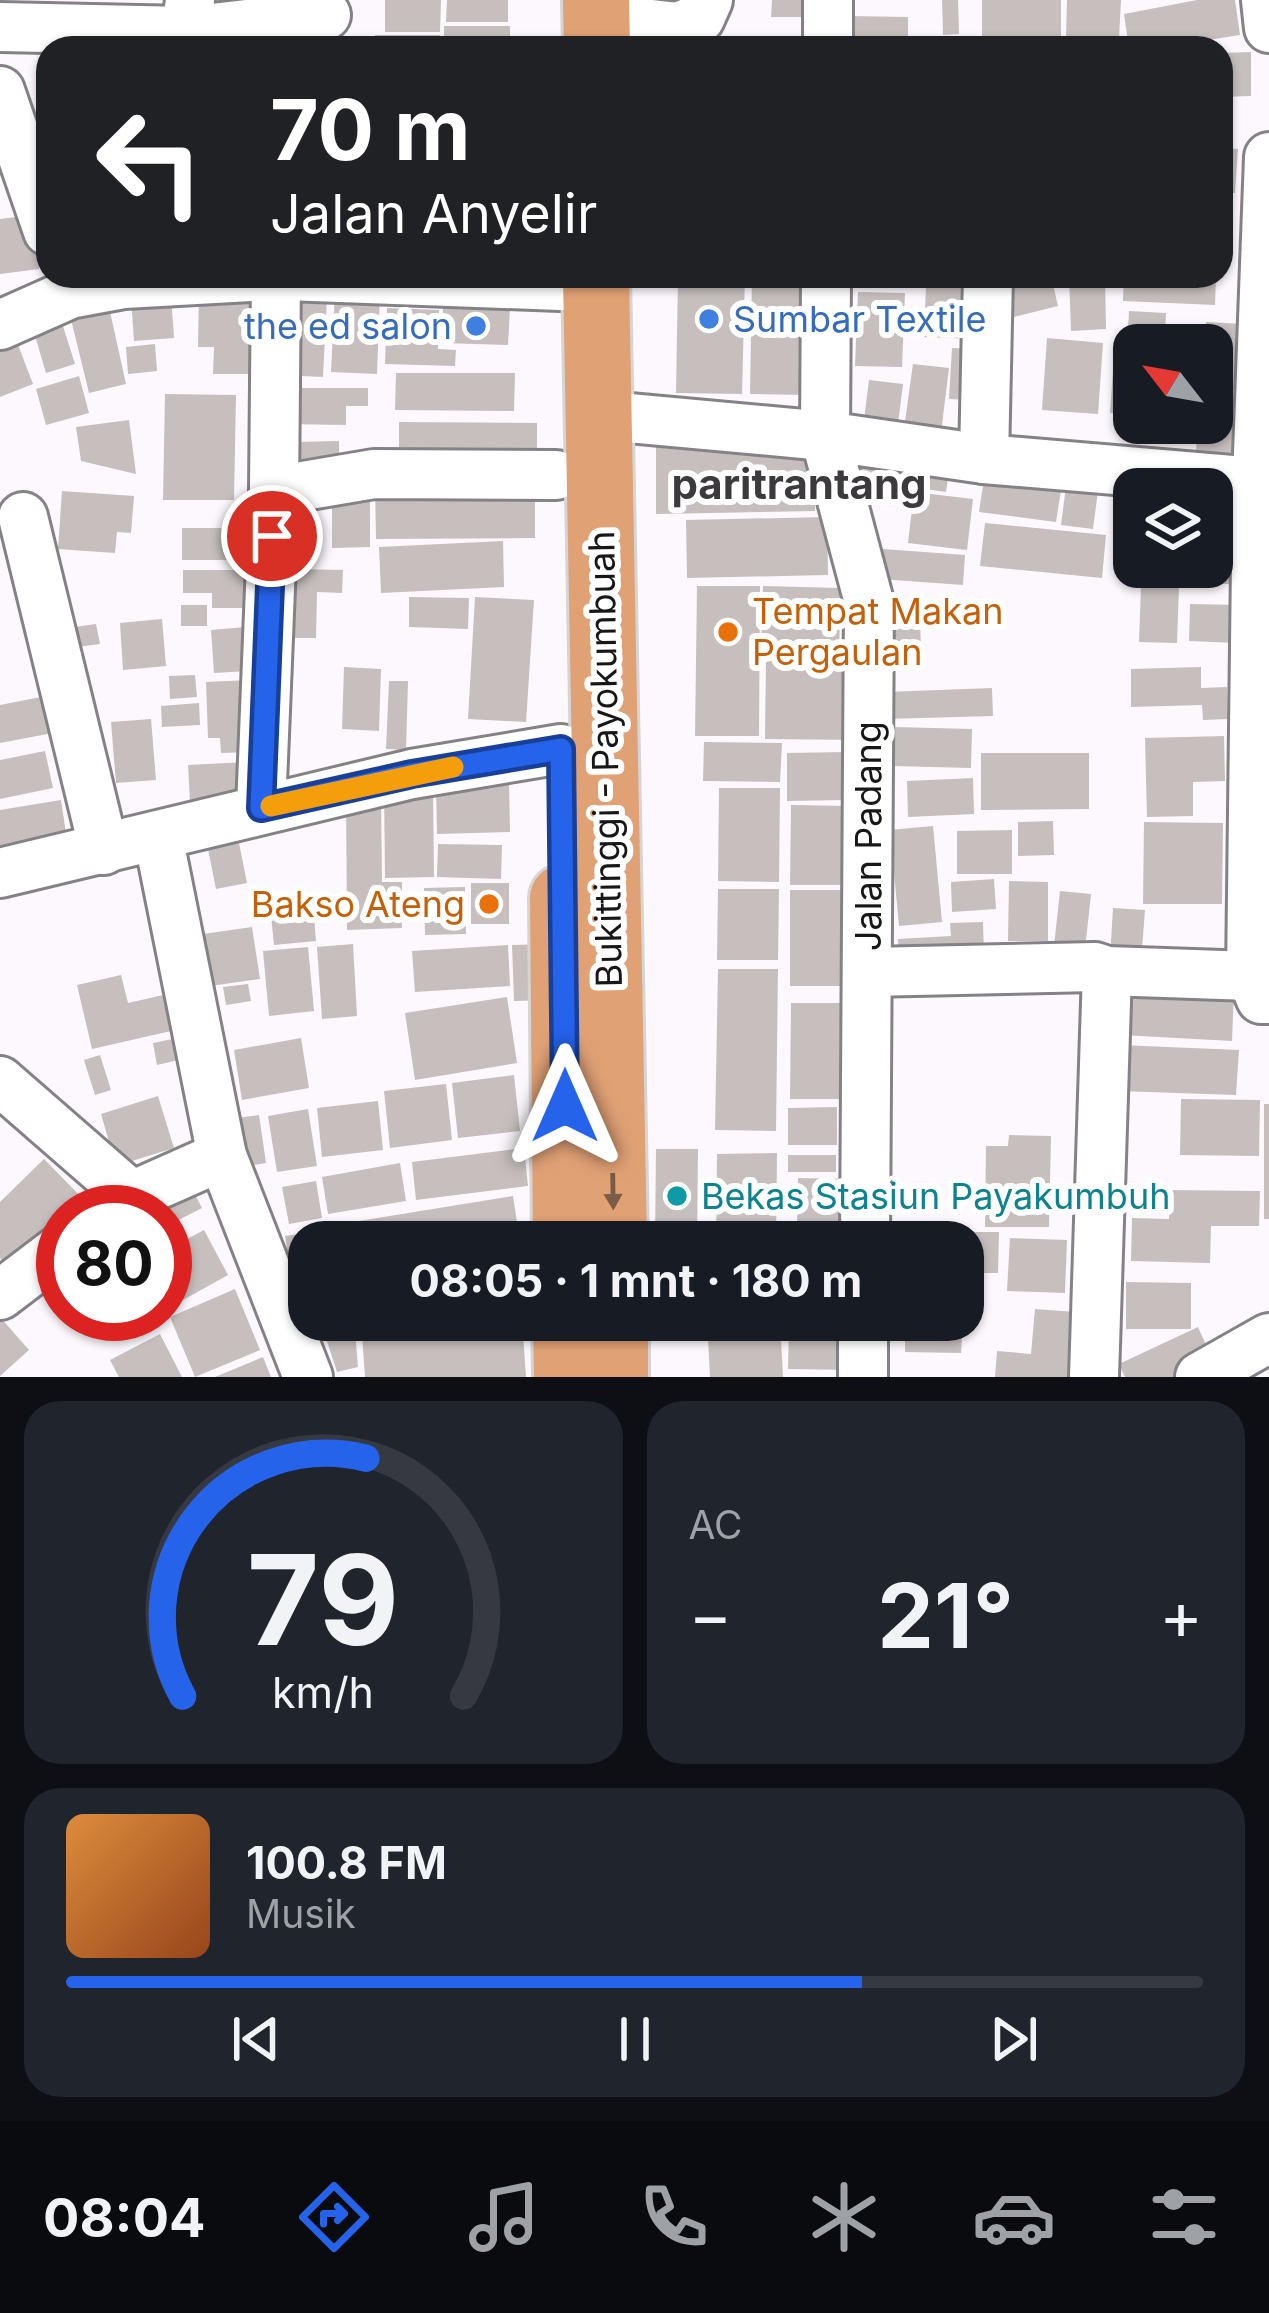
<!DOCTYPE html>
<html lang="id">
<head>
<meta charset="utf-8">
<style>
  :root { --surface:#171b24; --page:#20242c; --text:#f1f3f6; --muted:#9ea1a6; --line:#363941; --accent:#2563eb }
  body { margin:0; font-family:Inter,sans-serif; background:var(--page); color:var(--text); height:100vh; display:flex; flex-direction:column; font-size:45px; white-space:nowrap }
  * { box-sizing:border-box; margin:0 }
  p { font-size:39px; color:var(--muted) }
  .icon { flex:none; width:66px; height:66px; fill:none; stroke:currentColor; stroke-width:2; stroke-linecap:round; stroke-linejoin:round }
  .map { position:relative; height:1377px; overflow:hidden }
  .panel { display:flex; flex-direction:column; gap:24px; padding:24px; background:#0d0f14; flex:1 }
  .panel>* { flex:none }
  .top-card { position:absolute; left:36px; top:36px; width:1197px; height:252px; border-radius:36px; box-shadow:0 3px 9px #0004; background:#202124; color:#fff; overflow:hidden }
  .needle { width:78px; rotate:301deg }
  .tools { position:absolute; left:1113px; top:324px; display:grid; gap:24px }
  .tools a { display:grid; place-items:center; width:120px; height:120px; border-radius:24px; background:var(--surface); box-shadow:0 3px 9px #0004; font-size:60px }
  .speed { position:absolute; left:36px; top:1185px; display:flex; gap:24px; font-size:60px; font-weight:700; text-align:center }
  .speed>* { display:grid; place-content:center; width:156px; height:156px; border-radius:50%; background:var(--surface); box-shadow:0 3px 9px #0004; line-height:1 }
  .speed .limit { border:18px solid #d22; background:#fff; color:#111 }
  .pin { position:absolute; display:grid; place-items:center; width:102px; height:102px; color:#fff; margin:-51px; border:6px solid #fff; border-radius:50%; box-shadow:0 3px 12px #0007 }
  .me { position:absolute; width:132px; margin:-66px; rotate:0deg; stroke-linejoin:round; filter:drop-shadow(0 0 9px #0008) }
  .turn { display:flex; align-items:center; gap:42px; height:252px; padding:0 36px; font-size:54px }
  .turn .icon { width:156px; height:156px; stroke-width:2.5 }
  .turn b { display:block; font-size:84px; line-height:102px }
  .big { font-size:90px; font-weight:700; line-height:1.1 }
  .panel .widget { flex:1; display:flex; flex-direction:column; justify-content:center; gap:18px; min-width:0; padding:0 42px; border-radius:36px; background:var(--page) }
  .panel .dial { align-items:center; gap:0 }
  .dial svg { height:312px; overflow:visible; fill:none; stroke:var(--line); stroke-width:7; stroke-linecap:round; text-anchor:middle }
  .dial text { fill:var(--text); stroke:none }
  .song { display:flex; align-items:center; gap:36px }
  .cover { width:144px; height:144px; border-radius:18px; background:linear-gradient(135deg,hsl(30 70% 55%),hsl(20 70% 35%)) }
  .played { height:12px; border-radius:6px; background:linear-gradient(90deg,var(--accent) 70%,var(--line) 70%) }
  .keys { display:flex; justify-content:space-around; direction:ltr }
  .heat { display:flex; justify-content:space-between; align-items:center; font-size:66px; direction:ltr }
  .panel .tiles { flex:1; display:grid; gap:24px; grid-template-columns:1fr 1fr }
  .widget:last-child { grid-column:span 2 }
  .trip { position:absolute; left:288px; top:1221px; width:696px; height:120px; border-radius:36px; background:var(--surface); box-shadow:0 3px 9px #0004; font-weight:700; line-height:120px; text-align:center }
  .menu { display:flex; height:192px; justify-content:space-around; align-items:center; background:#090b0e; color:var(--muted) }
  .menu .icon { width:84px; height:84px }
  .menu .active { color:var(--accent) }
  .menu b { font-size:54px; color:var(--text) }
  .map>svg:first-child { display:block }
</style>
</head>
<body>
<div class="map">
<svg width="1269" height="1377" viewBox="0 0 1269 1377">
  <rect width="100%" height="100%" fill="#fcf8fd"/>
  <g fill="#c6bfbe">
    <path d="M385,0h56l-1,32h-55z"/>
    <path d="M447,0h61v22h-62z"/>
    <path d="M772,0h29v17h-30z"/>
    <path d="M942,0h16l1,34 -16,1z"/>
    <rect x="982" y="0" width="79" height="45"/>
    <path d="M1067,0h54l-2,39 -53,-1z"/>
    <path d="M1197,0h38l5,35 -83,13h-28l-5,-34z"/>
    <path d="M848,16l60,1v31h-61z"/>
    <rect x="444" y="26" width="66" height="22"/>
    <rect x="375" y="35" width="65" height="13"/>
    <path d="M1251,52v44l-30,1v-44z"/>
    <path d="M1221,148l17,1 -3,44 -14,-1z"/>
    <path d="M32,215l7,54 -39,5v-55z"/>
    <path d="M678,276h67l-3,118 -66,-1z"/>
    <path d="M752,276h58l-2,119 -58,-1z"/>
    <path d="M992,276h59l7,30 -56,14z"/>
    <path d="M1069,276h36l1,53 -35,2z"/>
    <path d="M1124,276h92l-1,29 -92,-4z"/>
    <path d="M199,286h51l-1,88h-36l1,-27h-16z"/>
    <path d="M926,286l52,2 -1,51 -53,-2z"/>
    <path d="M335,292l45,2 -3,80 -46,-2z"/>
    <path d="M858,292l47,1 -3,74 -47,-1z"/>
    <path d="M171,295l3,43 -40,3 -3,-44z"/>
    <path d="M282,295l45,2 -4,80 -45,-2z"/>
    <path d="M107,298l19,86 -37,9 -21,-86z"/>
    <path d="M443,306l67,2 -2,37 -66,-2z"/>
    <path d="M387,308l52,2 -1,39 18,1 -1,16 -70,-2z"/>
    <path d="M1129,311l37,2 -1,18 -37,-2z"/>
    <path d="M61,320l14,44 -29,9 -13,-44z"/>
    <path d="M1206,322l38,2 -5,66 -27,-1v-44h-7z"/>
    <path d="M15,337l18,47 -33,13v-54z"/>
    <path d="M1047,338l56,5 -5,71 -56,-4z"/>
    <path d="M1115,342l19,1v72l-24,-2z"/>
    <path d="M155,344l2,27 -29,3 -2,-27z"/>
    <path d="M952,348l25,1 -2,51 -26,-1z"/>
    <path d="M913,364l36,4 -8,65 -37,-4z"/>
    <path d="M396,373h119l-1,38 -119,-1z"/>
    <path d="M79,376l10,37 -43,12 -10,-36z"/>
    <path d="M869,380l34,4 -6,48 -34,-4z"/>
    <path d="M287,388h81v18h-22v19l-60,-1z"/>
    <path d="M165,394l71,1 -2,105h-71z"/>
    <path d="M1212,404h27l-1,56 -42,-1 1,-36h15z"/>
    <path d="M129,420l7,54 -55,-13 -5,-34z"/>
    <path d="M399,422l138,1v38l-138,-1z"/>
    <path d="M814,439l1,72 -159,3v-73z"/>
    <path d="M339,441v26h-42v-25z"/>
    <path d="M856,454l29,4 -6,46 -30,-4z"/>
    <path d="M888,454l62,9 -4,29 -35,-5 -1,7 -27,-4z"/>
    <path d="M985,473l77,11 -6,38 -77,-10z"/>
    <path d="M1067,479l32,4 -6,46 -32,-4z"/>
    <path d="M535,481v57l-159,1 -1,-57z"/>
    <path d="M62,491l72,5 -3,37 -14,-1 -2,21 -57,-4z"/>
    <path d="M914,492l59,7 -6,51 -59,-7z"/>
    <path d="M1116,493l18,1v47l-21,-1z"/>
    <path d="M370,494v53l-38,1v-53z"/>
    <path d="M1212,498h25l-2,86h-46v-17h23z"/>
    <path d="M827,517l1,58 -141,3 -1,-58z"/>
    <path d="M985,523l121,12 -4,43 -122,-12z"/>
    <rect x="182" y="528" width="58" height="32"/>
    <path d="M503,541l1,46 -123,6 -2,-46z"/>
    <path d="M883,549l82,6 -2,30 -83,-6z"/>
    <path d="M293,569l50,1 -1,23 -25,-1 -1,46h-25z"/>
    <path d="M183,570h61v38h-32v-15h-29z"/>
    <path d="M697,586h63l-1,150h-64z"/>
    <path d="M763,586l78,2 -2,63 -78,-2z"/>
    <path d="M1141,586l38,1 -2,56 -38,-1z"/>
    <path d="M409,597l60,1 -1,31 -59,-2z"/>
    <path d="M475,597l59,3 -8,122 -58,-3z"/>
    <path d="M1190,604l49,1 -2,38 -48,-2z"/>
    <rect x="181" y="605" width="26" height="21"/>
    <path d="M162,619l4,47 -43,4 -3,-47z"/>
    <path d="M889,619h31l1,32 -31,1z"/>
    <path d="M96,624l4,20 -23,3 -3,-20z"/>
    <path d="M245,627l3,44 -34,2 -3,-43z"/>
    <path d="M766,659h91l-1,81 -91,-1z"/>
    <path d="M344,667l37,2 -2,62 -37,-2z"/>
    <path d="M1201,667v21l26,-1 1,32 -25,1 -1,-15 -71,2v-38z"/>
    <path d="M195,675l2,22 -27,2 -1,-23z"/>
    <path d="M250,680l3,72 -32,1 -1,-15h-12l-2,-56z"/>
    <path d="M389,681h19l-2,69 -20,-1z"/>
    <path d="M992,688l1,28 -108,3v-27z"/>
    <path d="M46,696l7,37 -53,10v-38z"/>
    <path d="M199,703l1,22 -38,2 -1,-21z"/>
    <path d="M151,719l5,61 -40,3 -5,-61z"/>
    <path d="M894,727l78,2 -1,39 -78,-2z"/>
    <path d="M1224,736l1,45 -32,1v34l-46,1 -2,-79z"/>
    <path d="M704,742l78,1 -2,39 -77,-1z"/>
    <path d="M45,751l8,37 -53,11v-39z"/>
    <path d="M845,752v48l-58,1v-48z"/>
    <path d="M981,753h108v56l-108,1z"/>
    <path d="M247,762l2,36 -59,3 -2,-36z"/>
    <path d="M973,778l1,36 -66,3 -1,-36z"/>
    <path d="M509,782l1,50 -73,2 -1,-50z"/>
    <path d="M719,788h61l-1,94 -61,-1z"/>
    <path d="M433,789l1,88 -49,1 -1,-88z"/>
    <path d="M381,794l1,88h20v46l-55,2 -1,-135z"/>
    <path d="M61,800l6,40 -67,10v-40z"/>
    <path d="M791,805l58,1 -1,79h-58z"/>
    <path d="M1053,821l1,34 -36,1v-34z"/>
    <path d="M1144,822l79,1 -1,81h-79z"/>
    <path d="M933,826l9,96 -43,4 -9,-96z"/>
    <path d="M1012,830v44h-55v-43z"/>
    <path d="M238,838l9,45 -31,6 -9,-45z"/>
    <path d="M438,844l64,1 -1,34 -64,-2z"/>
    <path d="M994,879l2,30 -44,3 -1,-30z"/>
    <path d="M1009,881l39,1v59h-40z"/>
    <rect x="471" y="883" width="38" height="41"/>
    <path d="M465,887l1,47 -41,1 -1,-47z"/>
    <path d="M718,889h61l-1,71h-61z"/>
    <path d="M790,890h59l-1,96h-58z"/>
    <path d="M312,891l4,50 -42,4 -5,-49z"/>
    <path d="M1060,891l31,3 -6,55 -31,-3z"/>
    <path d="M1113,908l32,2 -4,52 -31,-3z"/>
    <path d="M983,922l1,36 -85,3 -1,-22 53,-3 -1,-13z"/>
    <path d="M252,927l8,52 -50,7 -7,-52z"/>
    <path d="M353,944l4,72 -35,3 -5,-72z"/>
    <path d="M547,944l2,56 -35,1 -2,-56z"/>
    <path d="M508,945l2,41 -95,6 -3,-41z"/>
    <path d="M308,947l6,64 -45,5 -6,-65z"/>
    <path d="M718,969h60l-2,162 -61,-1z"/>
    <path d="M121,975l7,28 44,-10 8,36 -88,20 -15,-64z"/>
    <path d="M248,984l3,17 -25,4 -3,-18z"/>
    <path d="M1124,987l110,5 -2,49 -111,-6z"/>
    <path d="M507,997l10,66 -102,17 -10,-67z"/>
    <path d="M791,1003h58l-1,96h-58z"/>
    <path d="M182,1037l5,21 -30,7 -4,-22z"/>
    <path d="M301,1038l8,50 -67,12 -8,-50z"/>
    <path d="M1120,1045l119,5 -3,45 -118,-4z"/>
    <path d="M100,1055l11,35 -16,5 -11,-35z"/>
    <path d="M514,1075l6,56 -62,7 -6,-55z"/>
    <path d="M446,1084l6,56 -62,8 -6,-57z"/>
    <path d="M158,1096l16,52 -58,18 -15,-52z"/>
    <path d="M1181,1099l79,1 -1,56 -79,-1z"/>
    <path d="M378,1101l5,49 -61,7 -5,-49z"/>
    <rect x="1264" y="1104" width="5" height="115"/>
    <path d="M837,1107v38h-49v-37z"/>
    <path d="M308,1109l9,57 -40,6 -9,-56z"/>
    <path d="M259,1115l7,48 -31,5 -7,-49z"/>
    <path d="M1009,1135l42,1 -2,91h-64l1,-81h22z"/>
    <path d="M524,1148l4,38 -112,14 -4,-38z"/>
    <path d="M656,1149h42l-1,93h-42z"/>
    <path d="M777,1153l-1,89h-60l1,-88z"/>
    <rect x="788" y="1155" width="48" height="17"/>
    <path d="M44,1159l46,47 -6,6h-21v20l-45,45 -18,-19v-56z"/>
    <path d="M400,1163l6,38 -78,13 -6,-37z"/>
    <path d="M186,1177l16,31 -37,19v-15h-22z"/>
    <path d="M798,1178l56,1 -2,47h-55z"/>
    <path d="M316,1181l6,37 -33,6 -7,-37z"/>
    <path d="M1170,1190l90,1 -1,35h-48l-1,37 -79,-2 1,-43 37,1z"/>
    <path d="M513,1196l7,46h-183l-3,-17z"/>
    <path d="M204,1230l24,45 -63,35v-59z"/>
    <path d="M325,1230l2,12h-18v57l-14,2 -10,-65z"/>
    <path d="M912,1232h87l-1,41h-35v-31h-51z"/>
    <path d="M1010,1238l57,2 -2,53 -58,-2z"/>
    <path d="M1126,1282l65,1v46h-65z"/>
    <path d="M235,1289l25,61 -65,27 -25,-60z"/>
    <path d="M1035,1309l41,3 -5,65h-76l2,-26 34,3z"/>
    <path d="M0,1317l29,33 -29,26z"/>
    <path d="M320,1320h34l4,47 -21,5z"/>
    <path d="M361,1320h161l4,57h-161z"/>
    <path d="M707,1320h73l3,57h-73z"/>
    <path d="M892,1320h71l-2,33 -56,-1v-19h-13z"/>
    <path d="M789,1325l64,1 -1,44 -64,-1z"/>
    <path d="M1198,1327l16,36 -32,14h-57l-6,-13z"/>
    <path d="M160,1334l22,43h-63l-9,-17z"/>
    <path d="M263,1357l8,20h-56z"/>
  </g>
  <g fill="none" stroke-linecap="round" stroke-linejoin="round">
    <g stroke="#858287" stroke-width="54">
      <g id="minor">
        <path d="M1266,0l3,28"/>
        <path d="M597,18l81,9 22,-9 8,-18"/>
        <path d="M0,27l186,4 4,-31"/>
        <path d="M186,31l140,-16"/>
        <path d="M828,48v-48"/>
        <path d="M0,91l48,140"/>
        <path d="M1269,157l-12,324 -6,495 10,23h8"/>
        <path d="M286,276l274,10"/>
        <path d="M826,276l-1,160 44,166 -4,640"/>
        <path d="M0,325l70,-31 54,-10 145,-8"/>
        <path d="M596,415l229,21 159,23 285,24"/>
        <path d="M984,459l4,-183"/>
        <path d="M274,491l100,-17 182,1"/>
        <path d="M23,517l81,333"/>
        <path d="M261,808l13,-317 2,-215"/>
        <path d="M158,836l64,320 86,221"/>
        <path d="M0,873l412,-99 149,-25"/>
        <path d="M868,972l227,-5 12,4 144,5"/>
        <path d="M0,1081l132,115"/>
        <path d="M110,1212l22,-16 90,-40"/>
        <path d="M0,1295l63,-48"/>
        <path d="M863,1377v-57"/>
        <path d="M1094,1377l13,-406"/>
        <path d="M1200,1377l69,-39"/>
      </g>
    </g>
    <g stroke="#d5d5d5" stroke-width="72">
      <g id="highway">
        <path d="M596,0l1,48"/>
        <path d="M596,276l18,966"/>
        <path d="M563,898l3,344"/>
        <path d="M566,1320l1,57"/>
        <path d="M615,1320v57"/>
      </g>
    </g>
    <use href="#minor" stroke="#fff" stroke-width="48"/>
    <use href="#highway" stroke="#e0a175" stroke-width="66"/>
  </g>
  <defs><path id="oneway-solid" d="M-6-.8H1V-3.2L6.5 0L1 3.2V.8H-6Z" transform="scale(3)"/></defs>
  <use fill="#7c5c46" href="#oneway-solid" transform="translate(613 1191) rotate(89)"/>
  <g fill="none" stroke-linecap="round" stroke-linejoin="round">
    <g stroke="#184099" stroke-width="30">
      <path id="route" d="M272,536l-11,272 151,-34 149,-25 4,357"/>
    </g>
    <use href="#route" stroke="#2563eb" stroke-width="21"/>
    <path stroke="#f59e0b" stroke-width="21" d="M271,806l182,-39"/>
  </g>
  <g fill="#3f7fe0" stroke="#fff" stroke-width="4.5">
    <circle cx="709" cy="319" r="12"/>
    <circle cx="476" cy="326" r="12"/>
  </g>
  <g fill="#e8710a" stroke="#fff" stroke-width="4.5">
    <circle cx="728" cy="632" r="12"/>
    <circle cx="489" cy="904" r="12"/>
  </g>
  <circle fill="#0f9aa8" stroke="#fff" stroke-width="4.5" cx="677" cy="1196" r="12"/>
  <g text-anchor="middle" stroke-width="12" stroke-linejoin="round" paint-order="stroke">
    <g font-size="36" fill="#366cbe" stroke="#fff" text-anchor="start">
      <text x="733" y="332">Sumbar Textile</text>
      <text x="452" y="339" text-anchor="end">the ed salon</text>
    </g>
    <g font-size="36" fill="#c56008" stroke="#fff" text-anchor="start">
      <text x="752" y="624">Tempat Makan<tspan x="752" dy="41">Pergaulan</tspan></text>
      <text x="465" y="917" text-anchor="end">Bakso Ateng</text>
    </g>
    <g font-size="36" fill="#181718" stroke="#fff">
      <text transform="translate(605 759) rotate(-91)" y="13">Bukittinggi - Payokumbuah</text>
      <text transform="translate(868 836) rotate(-90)" y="13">Jalan Padang</text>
    </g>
    <g font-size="36" fill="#0d838f" stroke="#fff" text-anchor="start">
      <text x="701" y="1209">Bekas Stasiun Payakumbuh</text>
    </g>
    <g font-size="42" font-weight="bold" fill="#3d3a3e" stroke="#fff">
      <text x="799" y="499">paritrantang</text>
    </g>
  </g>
</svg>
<div class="tools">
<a><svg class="needle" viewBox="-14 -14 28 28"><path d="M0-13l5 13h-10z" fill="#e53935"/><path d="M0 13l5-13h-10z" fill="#9ea1a6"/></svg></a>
<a><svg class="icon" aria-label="layers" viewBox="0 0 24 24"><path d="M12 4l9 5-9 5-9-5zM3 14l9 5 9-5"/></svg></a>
</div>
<div class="speed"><div class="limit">80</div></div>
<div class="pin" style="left:272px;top:536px;background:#d93025"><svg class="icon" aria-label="arrive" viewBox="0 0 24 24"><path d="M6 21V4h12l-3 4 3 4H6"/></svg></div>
<svg class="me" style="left:565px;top:1106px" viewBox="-20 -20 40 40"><path d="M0-17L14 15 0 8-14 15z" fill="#2563eb" stroke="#fff" stroke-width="4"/></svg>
<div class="trip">08:05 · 1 mnt · 180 m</div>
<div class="top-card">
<div class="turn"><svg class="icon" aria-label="left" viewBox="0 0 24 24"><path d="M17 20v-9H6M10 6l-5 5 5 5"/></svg><div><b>70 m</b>Jalan Anyelir</div></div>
</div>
</div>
<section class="panel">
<div class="tiles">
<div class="widget dial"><svg viewBox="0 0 100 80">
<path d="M14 69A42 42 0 1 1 86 69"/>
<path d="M14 69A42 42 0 0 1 61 8" stroke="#2563eb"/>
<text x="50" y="56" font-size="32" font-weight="700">79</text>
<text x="50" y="72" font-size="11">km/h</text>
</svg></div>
<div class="widget"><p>AC</p>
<div class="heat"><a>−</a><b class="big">21°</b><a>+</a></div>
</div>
<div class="widget">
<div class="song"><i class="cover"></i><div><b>100.8 FM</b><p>Musik</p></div></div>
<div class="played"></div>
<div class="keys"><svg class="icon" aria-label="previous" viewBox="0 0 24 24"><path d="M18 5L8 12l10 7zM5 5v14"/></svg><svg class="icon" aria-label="pause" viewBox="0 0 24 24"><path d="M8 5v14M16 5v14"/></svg><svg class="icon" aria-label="next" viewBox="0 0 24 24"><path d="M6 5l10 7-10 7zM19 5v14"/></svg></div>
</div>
</div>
</section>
<nav class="menu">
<b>08:04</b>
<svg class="icon active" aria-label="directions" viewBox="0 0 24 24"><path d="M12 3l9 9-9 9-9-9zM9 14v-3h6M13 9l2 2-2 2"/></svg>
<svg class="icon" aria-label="music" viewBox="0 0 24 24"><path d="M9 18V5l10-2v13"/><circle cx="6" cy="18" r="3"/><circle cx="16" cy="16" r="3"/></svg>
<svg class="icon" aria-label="phone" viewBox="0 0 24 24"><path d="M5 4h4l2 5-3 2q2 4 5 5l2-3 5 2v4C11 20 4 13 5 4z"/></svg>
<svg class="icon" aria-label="climate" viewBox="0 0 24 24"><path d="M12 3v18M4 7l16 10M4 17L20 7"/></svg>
<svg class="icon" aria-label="car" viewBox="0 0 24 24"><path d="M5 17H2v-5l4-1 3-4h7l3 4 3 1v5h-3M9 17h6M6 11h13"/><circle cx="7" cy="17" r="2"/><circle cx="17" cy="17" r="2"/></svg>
<svg class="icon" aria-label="filters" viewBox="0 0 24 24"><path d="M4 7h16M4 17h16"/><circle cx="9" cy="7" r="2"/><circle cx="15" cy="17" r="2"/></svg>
</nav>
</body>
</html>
